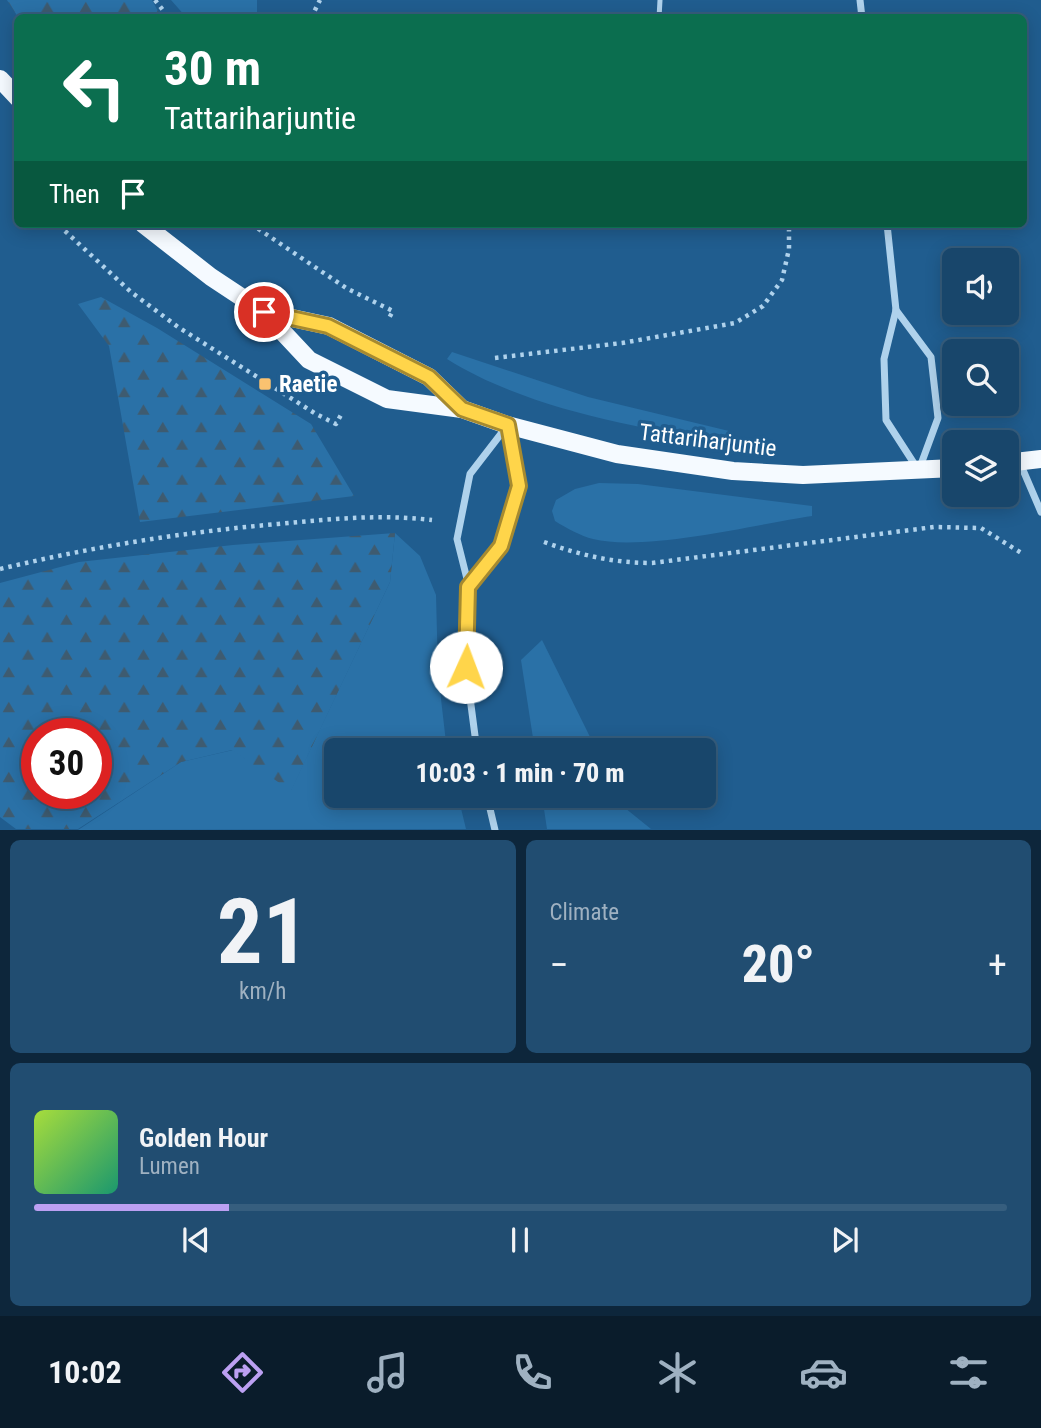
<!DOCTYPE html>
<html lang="en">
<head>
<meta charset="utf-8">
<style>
  :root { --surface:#18466b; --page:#214d71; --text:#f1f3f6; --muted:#9fb1c1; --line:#365e7e; --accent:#bca0f2 }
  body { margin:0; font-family:"Roboto Condensed",sans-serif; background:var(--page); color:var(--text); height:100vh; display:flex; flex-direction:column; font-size:26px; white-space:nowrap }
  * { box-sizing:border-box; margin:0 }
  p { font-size:23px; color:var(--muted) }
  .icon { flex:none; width:38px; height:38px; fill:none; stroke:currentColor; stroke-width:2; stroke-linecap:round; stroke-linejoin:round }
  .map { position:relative; height:830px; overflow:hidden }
  .panel { display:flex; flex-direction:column; gap:10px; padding:10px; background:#0d263b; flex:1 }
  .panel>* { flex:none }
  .guide { position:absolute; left:14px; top:14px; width:1013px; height:214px; border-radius:10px; box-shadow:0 4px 18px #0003,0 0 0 2px var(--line); background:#0b6e4f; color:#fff; overflow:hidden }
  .controls { position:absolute; left:942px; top:248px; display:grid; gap:14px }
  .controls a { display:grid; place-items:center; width:77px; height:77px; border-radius:10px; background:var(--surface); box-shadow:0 4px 18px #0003,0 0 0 2px var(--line); font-size:35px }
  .speed { position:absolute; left:21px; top:718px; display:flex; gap:14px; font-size:35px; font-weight:700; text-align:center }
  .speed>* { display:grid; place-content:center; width:91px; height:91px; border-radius:50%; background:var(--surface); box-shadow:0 4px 18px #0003,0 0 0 2px var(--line); line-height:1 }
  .speed .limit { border:10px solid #d22; background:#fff; color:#111 }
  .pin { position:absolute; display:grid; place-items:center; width:60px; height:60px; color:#fff; margin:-30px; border:4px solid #fff; border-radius:50%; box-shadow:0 2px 7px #0007 }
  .me { position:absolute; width:77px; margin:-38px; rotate:2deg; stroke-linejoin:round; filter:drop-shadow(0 0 5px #0008) }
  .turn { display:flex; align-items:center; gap:24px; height:147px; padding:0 35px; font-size:32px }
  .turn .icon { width:91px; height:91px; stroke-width:2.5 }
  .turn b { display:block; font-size:49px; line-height:60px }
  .then { display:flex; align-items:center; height:66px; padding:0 35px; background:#0003; gap:14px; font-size:26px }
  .big { font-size:52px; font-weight:800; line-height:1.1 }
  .panel .card { flex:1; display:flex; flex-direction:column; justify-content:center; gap:10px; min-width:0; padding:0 24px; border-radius:10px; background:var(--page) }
  .panel .dial { align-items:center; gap:0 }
  .dial b { font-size:91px; line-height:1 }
  .song { display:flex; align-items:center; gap:21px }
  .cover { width:84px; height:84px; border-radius:10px; background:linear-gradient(135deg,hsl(80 70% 55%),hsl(160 70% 35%)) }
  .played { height:7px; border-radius:4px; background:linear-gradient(90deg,var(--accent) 20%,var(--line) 20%) }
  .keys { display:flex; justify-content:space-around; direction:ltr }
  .heat { display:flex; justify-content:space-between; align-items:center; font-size:38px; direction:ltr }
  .panel .tiles { flex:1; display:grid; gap:10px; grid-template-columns:1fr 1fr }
  .card:last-child { grid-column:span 2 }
  .trip { position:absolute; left:324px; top:738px; width:392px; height:70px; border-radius:10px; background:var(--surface); box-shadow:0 4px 18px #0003,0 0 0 2px var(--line); font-weight:800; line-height:70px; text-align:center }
  .tabs { display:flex; height:112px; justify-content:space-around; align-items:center; background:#0a1c2b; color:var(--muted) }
  .tabs .icon { width:49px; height:49px }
  .tabs .selected { color:var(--accent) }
  .tabs b { font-size:32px; color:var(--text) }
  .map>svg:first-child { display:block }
</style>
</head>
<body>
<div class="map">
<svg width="1041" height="830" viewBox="0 0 1041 830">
  <defs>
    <pattern id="forest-firs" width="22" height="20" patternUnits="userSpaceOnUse" patternTransform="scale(1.75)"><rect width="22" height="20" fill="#2a71a7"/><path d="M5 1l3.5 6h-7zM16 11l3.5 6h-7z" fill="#3e5b70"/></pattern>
  </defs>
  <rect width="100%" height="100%" fill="#205d8f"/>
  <g fill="#2a71a7">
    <path d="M171,0h86v17h-71z"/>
    <path d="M452,352l136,45 141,34v11c-90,-13 -204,-34 -282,-83z"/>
    <path d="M599,483l39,1 174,22v10c-55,8 -167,36 -219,23 -12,-3 -27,-11 -38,-18l-3,-10 4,-11 19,-11z"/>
    <path d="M395,533l25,23 16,39 2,78 9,78h-111v45h122l8,33 -388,1 103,-68 52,-12 58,40 99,-208z"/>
    <path d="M542,640l55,111h-62l-14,-91z"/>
    <path d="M542,796h77l6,12 26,21h-104z"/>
  </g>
  <g fill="url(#forest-firs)" fill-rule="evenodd">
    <path d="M7,0h145l9,17h-143z"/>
    <path d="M101,297l56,31 154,96 43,72 -214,26 -31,-176 -31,-42z"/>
    <path d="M395,533l-5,49 -99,209 -59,-41 -51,12 -103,67h-62l-16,-12v-234l79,-21 154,-17zM37,733h59v60h-59z"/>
  </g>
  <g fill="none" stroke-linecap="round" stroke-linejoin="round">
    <g stroke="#afd2ec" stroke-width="4.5" stroke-dasharray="3.5 5" stroke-linecap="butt">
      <path d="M155,0l14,18"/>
      <path d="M311,18l9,-18"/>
      <path d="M251,224l95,64 47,23 -4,7"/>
      <path d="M65,231l66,61 47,35 138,87 20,10 6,-11"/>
      <path d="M495,358l127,-15 113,-20 28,-17 19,-26 7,-31v-25"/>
      <path d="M544,542c36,13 69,21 108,21l282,-36 47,1 42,26"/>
      <path d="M0,569c92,-22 183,-37 278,-45 52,-5 102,-10 154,-4"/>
    </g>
    <path stroke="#afd2ec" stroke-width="5" d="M659,18l1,-18"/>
    <g stroke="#afd2ec" stroke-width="7">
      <path d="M860,0l2,18"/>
      <path d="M887,224l9,86 -12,49 2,61 31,48"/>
      <path d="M896,310l35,47 7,61 -18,49"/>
      <path d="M1020,463l21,49"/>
      <path d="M469,587l32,-41 18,-60 -11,-60"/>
      <path d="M477,751l-11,-84 3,-80 -12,-48 13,-65 37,-48"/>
      <path d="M487,796l8,34"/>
    </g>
    <g stroke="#f5faff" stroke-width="18">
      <path d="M0,79l18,19"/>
      <path d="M143,224l68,53 53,35 45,48 78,39 75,10 45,16 110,29 116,17 70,4 151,-7"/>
      <path d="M264,312l65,14 100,51 33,32"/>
      <path d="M1006,463l35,-4"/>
    </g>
  </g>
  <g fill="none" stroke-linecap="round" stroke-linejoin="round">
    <g stroke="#a68a30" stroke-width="18">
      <path id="route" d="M264,312l64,14 101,51 33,32 46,16 11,61 -18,60 -33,41 -2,80"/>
    </g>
    <use href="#route" stroke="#ffd54a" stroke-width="12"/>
  </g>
  <rect fill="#fac270" stroke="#205d8f" stroke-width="2.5" x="258" y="377" width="14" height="14" rx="3.5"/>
  <g text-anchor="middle" stroke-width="7" stroke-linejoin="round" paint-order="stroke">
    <g font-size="23" font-weight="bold" fill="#fff" stroke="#205d8f" text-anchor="start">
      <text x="279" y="392">Raetie</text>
    </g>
    <g font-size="23" fill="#fff" stroke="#205d8f">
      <text transform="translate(708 440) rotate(7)" y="8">Tattariharjuntie</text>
    </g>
  </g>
</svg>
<div class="controls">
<a><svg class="icon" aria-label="sound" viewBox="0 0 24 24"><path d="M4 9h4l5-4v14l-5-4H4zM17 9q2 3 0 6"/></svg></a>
<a><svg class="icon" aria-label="search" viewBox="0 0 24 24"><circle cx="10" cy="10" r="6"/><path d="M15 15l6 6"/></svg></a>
<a><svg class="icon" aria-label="layers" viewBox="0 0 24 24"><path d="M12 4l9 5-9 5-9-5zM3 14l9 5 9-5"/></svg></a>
</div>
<div class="speed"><div class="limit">30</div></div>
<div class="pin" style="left:264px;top:312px;background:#d93025"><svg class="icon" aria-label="arrive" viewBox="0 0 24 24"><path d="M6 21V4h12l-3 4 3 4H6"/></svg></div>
<svg class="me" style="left:466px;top:667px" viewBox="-20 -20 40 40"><circle r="19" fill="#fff"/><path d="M0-13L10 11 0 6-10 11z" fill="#ffd54a"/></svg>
<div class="trip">10:03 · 1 min · 70 m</div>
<div class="guide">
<div class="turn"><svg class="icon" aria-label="left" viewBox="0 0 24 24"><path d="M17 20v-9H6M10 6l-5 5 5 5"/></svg><div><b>30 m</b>Tattariharjuntie</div></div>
<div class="then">Then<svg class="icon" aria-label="arrive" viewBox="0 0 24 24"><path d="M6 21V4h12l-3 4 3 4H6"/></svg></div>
</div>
</div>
<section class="panel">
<div class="tiles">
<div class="card dial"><b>21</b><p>km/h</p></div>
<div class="card"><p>Climate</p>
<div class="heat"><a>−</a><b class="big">20°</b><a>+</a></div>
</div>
<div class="card">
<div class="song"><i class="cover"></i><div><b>Golden Hour</b><p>Lumen</p></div></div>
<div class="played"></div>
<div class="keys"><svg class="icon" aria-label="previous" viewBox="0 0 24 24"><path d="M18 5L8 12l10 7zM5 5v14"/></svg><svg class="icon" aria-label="pause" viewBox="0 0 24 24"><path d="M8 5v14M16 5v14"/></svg><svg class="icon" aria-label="next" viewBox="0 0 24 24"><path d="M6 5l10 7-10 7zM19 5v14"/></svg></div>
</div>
</div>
</section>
<nav class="tabs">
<b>10:02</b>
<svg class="icon selected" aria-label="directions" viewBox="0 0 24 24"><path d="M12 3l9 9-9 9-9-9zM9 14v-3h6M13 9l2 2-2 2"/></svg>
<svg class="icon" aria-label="music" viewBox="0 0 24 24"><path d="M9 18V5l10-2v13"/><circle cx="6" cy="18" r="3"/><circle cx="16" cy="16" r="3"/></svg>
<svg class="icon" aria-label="phone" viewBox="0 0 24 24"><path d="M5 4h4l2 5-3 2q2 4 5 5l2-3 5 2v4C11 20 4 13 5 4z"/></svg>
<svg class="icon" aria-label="climate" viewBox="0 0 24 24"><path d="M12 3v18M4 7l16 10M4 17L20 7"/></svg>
<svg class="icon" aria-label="car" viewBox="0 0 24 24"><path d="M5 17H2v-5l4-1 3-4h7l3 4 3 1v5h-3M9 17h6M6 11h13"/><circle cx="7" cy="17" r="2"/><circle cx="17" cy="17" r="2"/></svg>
<svg class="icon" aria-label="filters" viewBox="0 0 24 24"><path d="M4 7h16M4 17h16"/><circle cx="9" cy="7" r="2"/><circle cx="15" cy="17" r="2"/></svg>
</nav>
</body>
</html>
